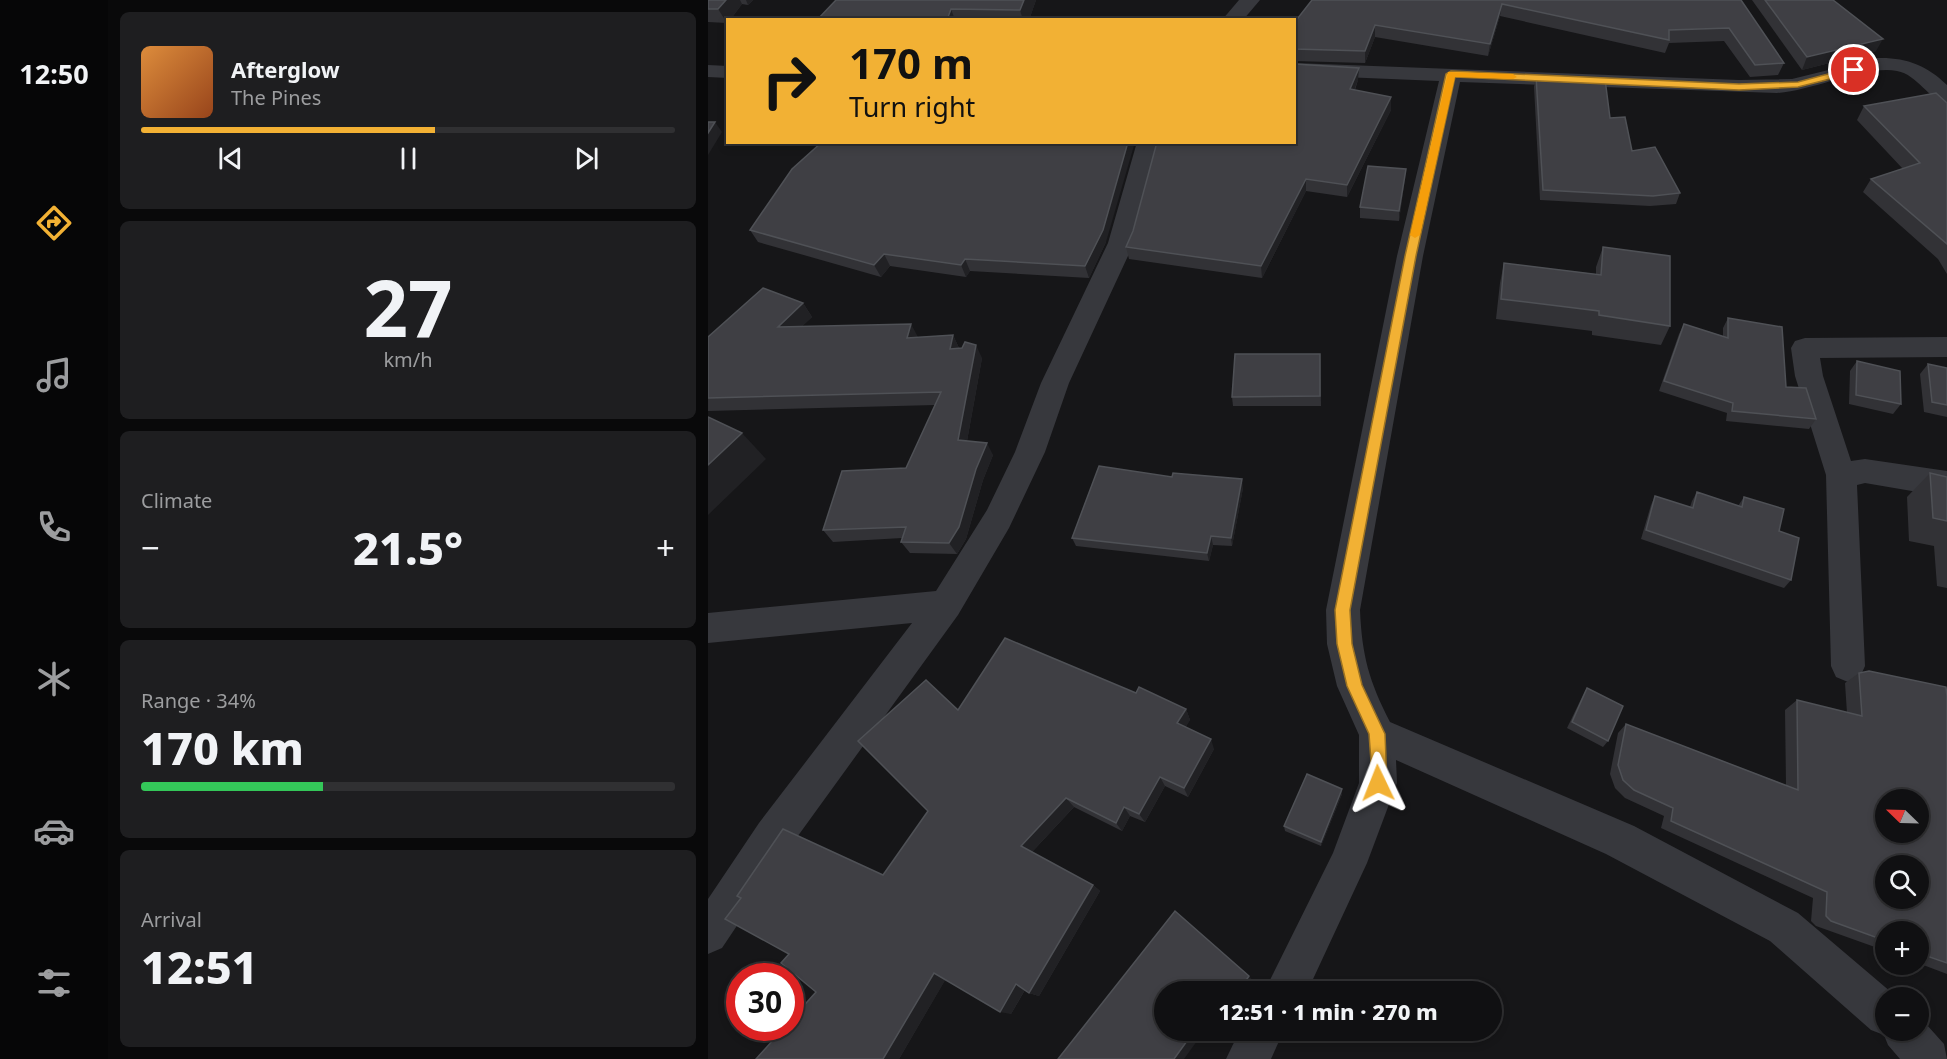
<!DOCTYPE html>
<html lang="en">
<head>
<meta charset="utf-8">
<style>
  :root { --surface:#101012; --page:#1e1e20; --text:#f1f3f6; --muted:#9c9d9f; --line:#303032; --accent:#f2b134 }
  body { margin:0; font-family:"Noto Sans",sans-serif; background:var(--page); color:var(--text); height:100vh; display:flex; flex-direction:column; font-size:22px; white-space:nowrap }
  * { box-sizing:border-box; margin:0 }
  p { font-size:20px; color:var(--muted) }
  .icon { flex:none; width:33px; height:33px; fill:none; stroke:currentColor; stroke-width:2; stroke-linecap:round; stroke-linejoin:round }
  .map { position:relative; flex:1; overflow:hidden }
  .panel { display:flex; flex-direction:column; gap:12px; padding:12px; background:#09090a; width:600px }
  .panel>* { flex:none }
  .hud { position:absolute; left:18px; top:18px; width:570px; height:126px; border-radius:0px; box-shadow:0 3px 9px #0003,0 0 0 2px var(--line); background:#f2b134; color:#111; overflow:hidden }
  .needle { width:39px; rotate:293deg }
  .tools { position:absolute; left:1167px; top:789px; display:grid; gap:12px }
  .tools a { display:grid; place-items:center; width:54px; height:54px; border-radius:50%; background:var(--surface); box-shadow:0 3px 9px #0003,0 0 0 2px var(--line); font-size:30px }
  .speed { position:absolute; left:18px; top:963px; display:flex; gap:12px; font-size:30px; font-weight:700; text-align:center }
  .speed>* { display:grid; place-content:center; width:78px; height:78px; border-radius:50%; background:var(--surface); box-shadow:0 3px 9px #0003,0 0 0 2px var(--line); line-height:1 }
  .speed .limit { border:9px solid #d22; background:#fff; color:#111 }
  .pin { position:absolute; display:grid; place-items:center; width:51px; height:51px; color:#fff; margin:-26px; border:3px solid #fff; border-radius:50%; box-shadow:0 2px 6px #0007 }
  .me { position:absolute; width:66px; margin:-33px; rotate:358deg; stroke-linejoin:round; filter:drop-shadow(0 0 4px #0008) }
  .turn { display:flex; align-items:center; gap:21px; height:126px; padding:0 24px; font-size:27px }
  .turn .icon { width:78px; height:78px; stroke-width:2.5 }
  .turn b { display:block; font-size:42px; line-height:51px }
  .big { font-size:45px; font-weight:800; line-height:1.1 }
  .panel .widget { flex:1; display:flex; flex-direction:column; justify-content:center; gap:9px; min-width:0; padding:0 21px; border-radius:9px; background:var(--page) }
  .panel .dial { align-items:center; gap:0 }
  .dial b { font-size:78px; line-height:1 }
  .song { display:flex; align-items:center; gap:18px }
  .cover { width:72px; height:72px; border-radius:9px; background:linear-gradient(135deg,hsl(30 70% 55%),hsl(20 70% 35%)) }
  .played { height:6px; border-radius:3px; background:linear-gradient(90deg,var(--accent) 55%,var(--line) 55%) }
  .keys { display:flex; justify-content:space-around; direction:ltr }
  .heat { display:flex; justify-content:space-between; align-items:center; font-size:33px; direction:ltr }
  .charge { height:9px; border-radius:4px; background:linear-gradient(90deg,#34c759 34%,var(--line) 0) }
  .trip { position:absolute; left:446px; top:981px; width:348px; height:60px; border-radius:30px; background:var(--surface); box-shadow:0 3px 9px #0003,0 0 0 2px var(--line); font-weight:800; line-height:60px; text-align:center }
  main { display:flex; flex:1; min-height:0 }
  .tab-bar { display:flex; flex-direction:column; width:108px; justify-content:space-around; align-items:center; background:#060607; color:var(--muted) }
  .tab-bar .icon { width:42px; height:42px }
  .tab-bar .selected { color:var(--accent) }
  .tab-bar b { font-size:27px; color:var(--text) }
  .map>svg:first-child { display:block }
</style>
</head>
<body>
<main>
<nav class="tab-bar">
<b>12:50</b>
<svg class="icon selected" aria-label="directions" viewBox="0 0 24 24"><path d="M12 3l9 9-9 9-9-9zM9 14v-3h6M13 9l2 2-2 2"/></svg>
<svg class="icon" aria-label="music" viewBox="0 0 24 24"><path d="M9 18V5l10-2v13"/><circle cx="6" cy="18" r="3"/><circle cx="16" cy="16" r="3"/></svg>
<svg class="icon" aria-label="phone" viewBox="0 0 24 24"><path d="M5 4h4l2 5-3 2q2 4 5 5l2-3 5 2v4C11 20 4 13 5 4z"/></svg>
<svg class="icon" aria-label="climate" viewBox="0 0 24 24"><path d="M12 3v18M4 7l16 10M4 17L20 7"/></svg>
<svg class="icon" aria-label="car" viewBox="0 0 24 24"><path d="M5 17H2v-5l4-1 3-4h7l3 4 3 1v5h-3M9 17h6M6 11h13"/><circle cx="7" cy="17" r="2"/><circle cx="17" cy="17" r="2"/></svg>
<svg class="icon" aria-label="filters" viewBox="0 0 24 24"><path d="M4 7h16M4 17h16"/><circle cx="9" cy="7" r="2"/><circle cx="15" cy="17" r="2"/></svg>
</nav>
<section class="panel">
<div class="widget">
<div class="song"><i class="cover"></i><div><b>Afterglow</b><p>The Pines</p></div></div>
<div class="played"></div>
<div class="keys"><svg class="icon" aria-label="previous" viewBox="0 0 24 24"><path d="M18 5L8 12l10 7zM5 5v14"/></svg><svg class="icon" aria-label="pause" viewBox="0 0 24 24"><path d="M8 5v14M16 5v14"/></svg><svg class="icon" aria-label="next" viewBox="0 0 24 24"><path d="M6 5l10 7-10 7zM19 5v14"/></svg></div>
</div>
<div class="widget dial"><b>27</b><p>km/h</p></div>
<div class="widget"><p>Climate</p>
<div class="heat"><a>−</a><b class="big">21.5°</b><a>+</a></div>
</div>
<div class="widget"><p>Range · 34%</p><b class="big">170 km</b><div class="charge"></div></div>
<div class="widget"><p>Arrival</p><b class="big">12:51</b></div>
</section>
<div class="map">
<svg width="1239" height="1059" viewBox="0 0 1239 1059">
  <rect width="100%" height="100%" fill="#161618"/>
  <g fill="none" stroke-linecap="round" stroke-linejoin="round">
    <g fill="#37383d" fill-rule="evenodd">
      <path d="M531,0h21l-17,20h-21z"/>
      <path d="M1169,58c28,-1 50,7 70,27v19c-19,-5 -29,-29 -50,-33 -32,-6 -84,20 -120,22l-317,-11 -37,174 -63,354c2,46 9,71 30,112l244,104 164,87 100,85h-12v32h32v-15l26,29 3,15h-47l-12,-14 -4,-10 -13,-5 -101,-89 -164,-87 -210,-94 1,23 -30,80 -60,129h-43l69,-139 26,-70v-48l-22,-49 -10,-42 -1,-34 71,-354 42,-175 -145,-6v-12l445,17 53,-1z"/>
      <path d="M0,65l20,1v12l-20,-1z"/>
      <path d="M429,142h23l-26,101 -65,140 -24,69 -36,76 -51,87 -171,236 -65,97 -14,6v-55l51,-76 153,-200 -204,20v-30l228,-22 51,-81 28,-58 26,-69 67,-140z"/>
      <path d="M1239,337v20l-127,1 3,18 28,85 14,-2 82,12v26l-82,-14 -8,2 8,181 -5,11 -12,5 -12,-5 -5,-11 -5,-191 -31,-99 -4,-28 4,-7 10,-3z"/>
      <path d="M532,1030h44l-13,29h-45z"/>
    </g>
  </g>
  <g fill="#323236">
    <path d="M0,0h45l-5,5 -6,-1 -12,16h-2l-1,3 -19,-1z"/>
    <path d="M328,0l-7,20h-212z"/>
    <path d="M604,0h429l43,63 -6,12 -28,2 -26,-36 -55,2 -4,10 -165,-37 -12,40 -113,-19 -10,26 -71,-2v-38z"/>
    <path d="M1044,0h81l43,51 -74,19z"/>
    <path d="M828,76l74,42 22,33 48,42 -4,11 -26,2 -110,-6 -6,-113z"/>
    <path d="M650,80l-3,10 36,7v13l-44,87 -41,-6 -44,87 -133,-19 -3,-12 7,-16z"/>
    <path d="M1239,103v171l-9,-15 -75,-67 8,-13 32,-10 -46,-49 7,-14z"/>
    <path d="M698,169l-7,52 -39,-3v-11z"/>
    <path d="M42,230l356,12 -17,36 -119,-7 -4,6 -76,-11 -9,11 -123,-35z"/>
    <path d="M895,247l67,79 -9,19 -69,-10v-4l-96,-12 4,-36 4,-20 92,11v-7z"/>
    <path d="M95,303l9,14 -10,9 116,11 35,-2 6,13 23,10 -15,83 26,14 -10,25 -17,59 -9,15 -47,-1 -9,-11 1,-4 -69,4 -10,-12 83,-62 29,-63 -227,6v-74z"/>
    <path d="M1020,318l58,69 30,32 -7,10 -83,-8 1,-8 -68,-22 20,-57 5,-10 39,12v-8z"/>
    <path d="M612,354l1,52h-88l-1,-9z"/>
    <path d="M1149,361l44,43 -8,10 -44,-10 1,-33z"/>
    <path d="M1220,364l19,4v49l-23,-5 -4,-38z"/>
    <path d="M1222,473l17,4v111l-10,-2 -3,-40 -25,-5 -2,-44z"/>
    <path d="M535,488l-11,58 -19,-1 -4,16 -133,-15 -4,-8z"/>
    <path d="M989,492l41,14 6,-9 35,34 12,49 -7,8 -143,-49 10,-34 4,-9 35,11 2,-6z"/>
    <path d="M1151,673l88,24v277l-29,-11v-31h-32v19l-70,-25 -5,-5 2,-23 -152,-70 3,-12 -39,-18 -10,-10 -5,-14 8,-41 8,-9 160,61 -1,-75 12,-10 50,13 -2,-30z"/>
    <path d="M879,688l21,53 -5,6 -36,-19 16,-33z"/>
    <path d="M428,693l50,16 4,11 -5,7 29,22 -26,48 -23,-11 -20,36 -15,-6 -8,15 -48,-24 -42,45 61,33 7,6 -61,105 -10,-3 -4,-3 -14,24 -66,-34 -46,79h-143l60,-67 67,-117 45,-64 30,-101z"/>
    <path d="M634,789v5l-21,52 -36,-15 -1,-5z"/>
  </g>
  <g fill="#212124">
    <path d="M18,0h14l2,4 -12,16h-2l-1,3 -9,-14z"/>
    <path d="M38,0h7l-5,5z"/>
    <path d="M316,0h12l-7,20h-6l-3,-10z"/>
    <path d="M794,4l-2,12 -12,40 2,-12z"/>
    <path d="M243,9l4,11h-8z"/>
    <path d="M667,25v12l-10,26v-12z"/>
    <path d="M1175,39l-7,12 -74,19 5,-13z"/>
    <path d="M651,68l-1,12 -8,21v-12z"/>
    <path d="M683,97v13l-44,87v-12z"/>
    <path d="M7,122l7,10 -14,23v-22z"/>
    <path d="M420,142h7l-29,100 -17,36 -4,-12z"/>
    <path d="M698,169l-1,11 -6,41v-10z"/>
    <path d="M598,179v12l-44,87 -1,-12z"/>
    <path d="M176,254l6,12 -9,11 -7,-12z"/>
    <path d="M257,259l5,12 -4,6 -5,-12z"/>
    <path d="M95,303l9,14 -24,23 -10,-13z"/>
    <path d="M203,324l7,13 -11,1z"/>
    <path d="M245,335l6,13 -9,1z"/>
    <path d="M268,345l6,13 -17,94 -7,-12z"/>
    <path d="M34,433l24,26 -58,56v-50z"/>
    <path d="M279,443l6,12 -10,25 -17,59 -9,15 -8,-11 27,-74z"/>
    <path d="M534,479l1,9 -11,58 -1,-8z"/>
    <path d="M503,536l2,9 -4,16 -2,-8z"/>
    <path d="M478,709l4,11 -8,14 -5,-11z"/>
    <path d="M503,739l3,10 -26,48 -4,-9z"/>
    <path d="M452,777l5,9 -20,36 -6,-8z"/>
    <path d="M634,789v5l-21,52v-4z"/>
    <path d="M358,798l8,9 -43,46 -10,-7z"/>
    <path d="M416,807l6,9 -8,15 -6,-8z"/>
    <path d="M385,885l7,6 -61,105 -10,-3z"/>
    <path d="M226,973l13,4 -48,82h-16z"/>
    <path d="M541,976l5,6 -7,10h-9z"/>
    <path d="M308,984l10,4 -15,26 -11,-2z"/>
    <path d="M487,1030h10l-21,29h-10z"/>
  </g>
  <g fill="#3f3f44" stroke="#4f5156" stroke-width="1.5" fill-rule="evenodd">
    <path d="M0,0h18l-8,9h-10z"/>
    <path d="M128,0h188l-4,10 -69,-1 -4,11h-130z"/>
    <path d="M604,0h429l43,63 -29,2 -26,-37 -60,2v10l-167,-36 -12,40 -115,-19 -10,26 -71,-2v-26z"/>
    <path d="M1057,0h68l50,39 -76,18z"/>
    <path d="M586,64l65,4 -9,21 41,8 -44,88 -41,-6 -45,87 -135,-19 7,-16 24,-89h137z"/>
    <path d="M828,76l69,3 5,39 15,-1 7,34 23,-4 25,46 -27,3 -110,-6z"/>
    <path d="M1228,93l11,10v141l-76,-65 49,-16 -56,-57z"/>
    <path d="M0,122h7l-7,11z"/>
    <path d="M114,142h306l-25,88 -18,36 -120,-7 -4,6 -77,-11 -10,11 -124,-35 42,-61z"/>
    <path d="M660,166l38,3 -7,42 -39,-4z"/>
    <path d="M895,247l67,9v70l-71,-11v-4l-98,-12 3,-36 97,12z"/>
    <path d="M55,288l40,15 -25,24 133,-3 -4,14 46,-3 -3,14 12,-1 3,-6 11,3 -18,95 29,3 -11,26 -17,58 -10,16 -48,-1 5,-15 -83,3 19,-59 64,-3 35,-76 -233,6v-61z"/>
    <path d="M1020,318l54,9 4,60 20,1 10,31 -84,-8 1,-8 -69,-22 20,-57 44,14z"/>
    <path d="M527,354h85v42l-88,1z"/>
    <path d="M1149,361l43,10 1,33 -45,-9z"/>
    <path d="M1220,364l19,4v37l-15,-3z"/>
    <path d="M0,417l34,16 -34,32z"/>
    <path d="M391,466l73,11 1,-4 69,6 -11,59 -20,-2 -4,17 -135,-15z"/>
    <path d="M1222,473l17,4v44l-14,-3z"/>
    <path d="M989,492l45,15 2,-10 40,12 -5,22 20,7 -8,42 -145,-50 9,-34 38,12z"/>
    <path d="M297,638l131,55 3,-6 47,22 -9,14 34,16 -27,49 -24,-11 -21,37 -15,-7 -8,16 -50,-25 -45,48 72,39 -64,108 -13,-9 -16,28 -66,-39 -51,86h-127l28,-31h6v-7l26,-29 -35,-29 8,-9 -64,-35 16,-21 -4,-2 46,-67 100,46 45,-64 -70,-70 68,-61 32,30z"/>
    <path d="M1161,671l77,16 1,10v266l-29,-10v-21h-32v9l-55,-20 -5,-5 1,-24 -156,-71 2,-13 -39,-18 -11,-10 -5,-15 8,-41 172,66 -1,-90 65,16 -3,-43zM1178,800h32v32h-32zM1178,866h32v32h-32z"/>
    <path d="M879,688l36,18 -15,35 -36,-19z"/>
    <path d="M599,774l35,15 -21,53 -37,-16z"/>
    <path d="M467,911l74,65 -11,16h-74v38h31l-21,29h-116z"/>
  </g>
  <path fill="#f2b134" stroke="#9d7322" stroke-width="1.5" d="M1146,67l5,3 -1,2 -60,15 -59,3 -284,-13 -39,179 -66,354 2,34 10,41 23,49 2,49 -3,6 -6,2 -5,-2 -4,-55 -22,-48 -10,-42 -2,-34 70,-354 41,-182 5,-3 288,13 59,-2z"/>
  <path fill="#f59e0b" d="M740,72l65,2 4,3 -4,2 -58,-2 -35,158 -5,3 -5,-3z"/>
</svg>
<div class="tools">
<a><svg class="needle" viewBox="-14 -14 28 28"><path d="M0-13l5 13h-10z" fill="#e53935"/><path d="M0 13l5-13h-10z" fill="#9c9d9f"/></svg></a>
<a><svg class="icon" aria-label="search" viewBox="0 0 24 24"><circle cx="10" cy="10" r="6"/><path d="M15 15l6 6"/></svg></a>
<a>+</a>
<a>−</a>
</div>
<div class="speed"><div class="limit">30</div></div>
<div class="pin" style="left:1146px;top:70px;background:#d93025"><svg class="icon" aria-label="arrive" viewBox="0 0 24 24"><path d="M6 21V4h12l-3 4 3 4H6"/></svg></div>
<svg class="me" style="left:670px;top:783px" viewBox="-20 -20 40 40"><path d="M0-17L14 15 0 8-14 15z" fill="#f2b134" stroke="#fff" stroke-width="4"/></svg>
<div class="trip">12:51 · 1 min · 270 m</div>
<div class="hud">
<div class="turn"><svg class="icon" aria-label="right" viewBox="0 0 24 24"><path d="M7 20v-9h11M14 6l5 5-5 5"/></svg><div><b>170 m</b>Turn right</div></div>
</div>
</div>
</main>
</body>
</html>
